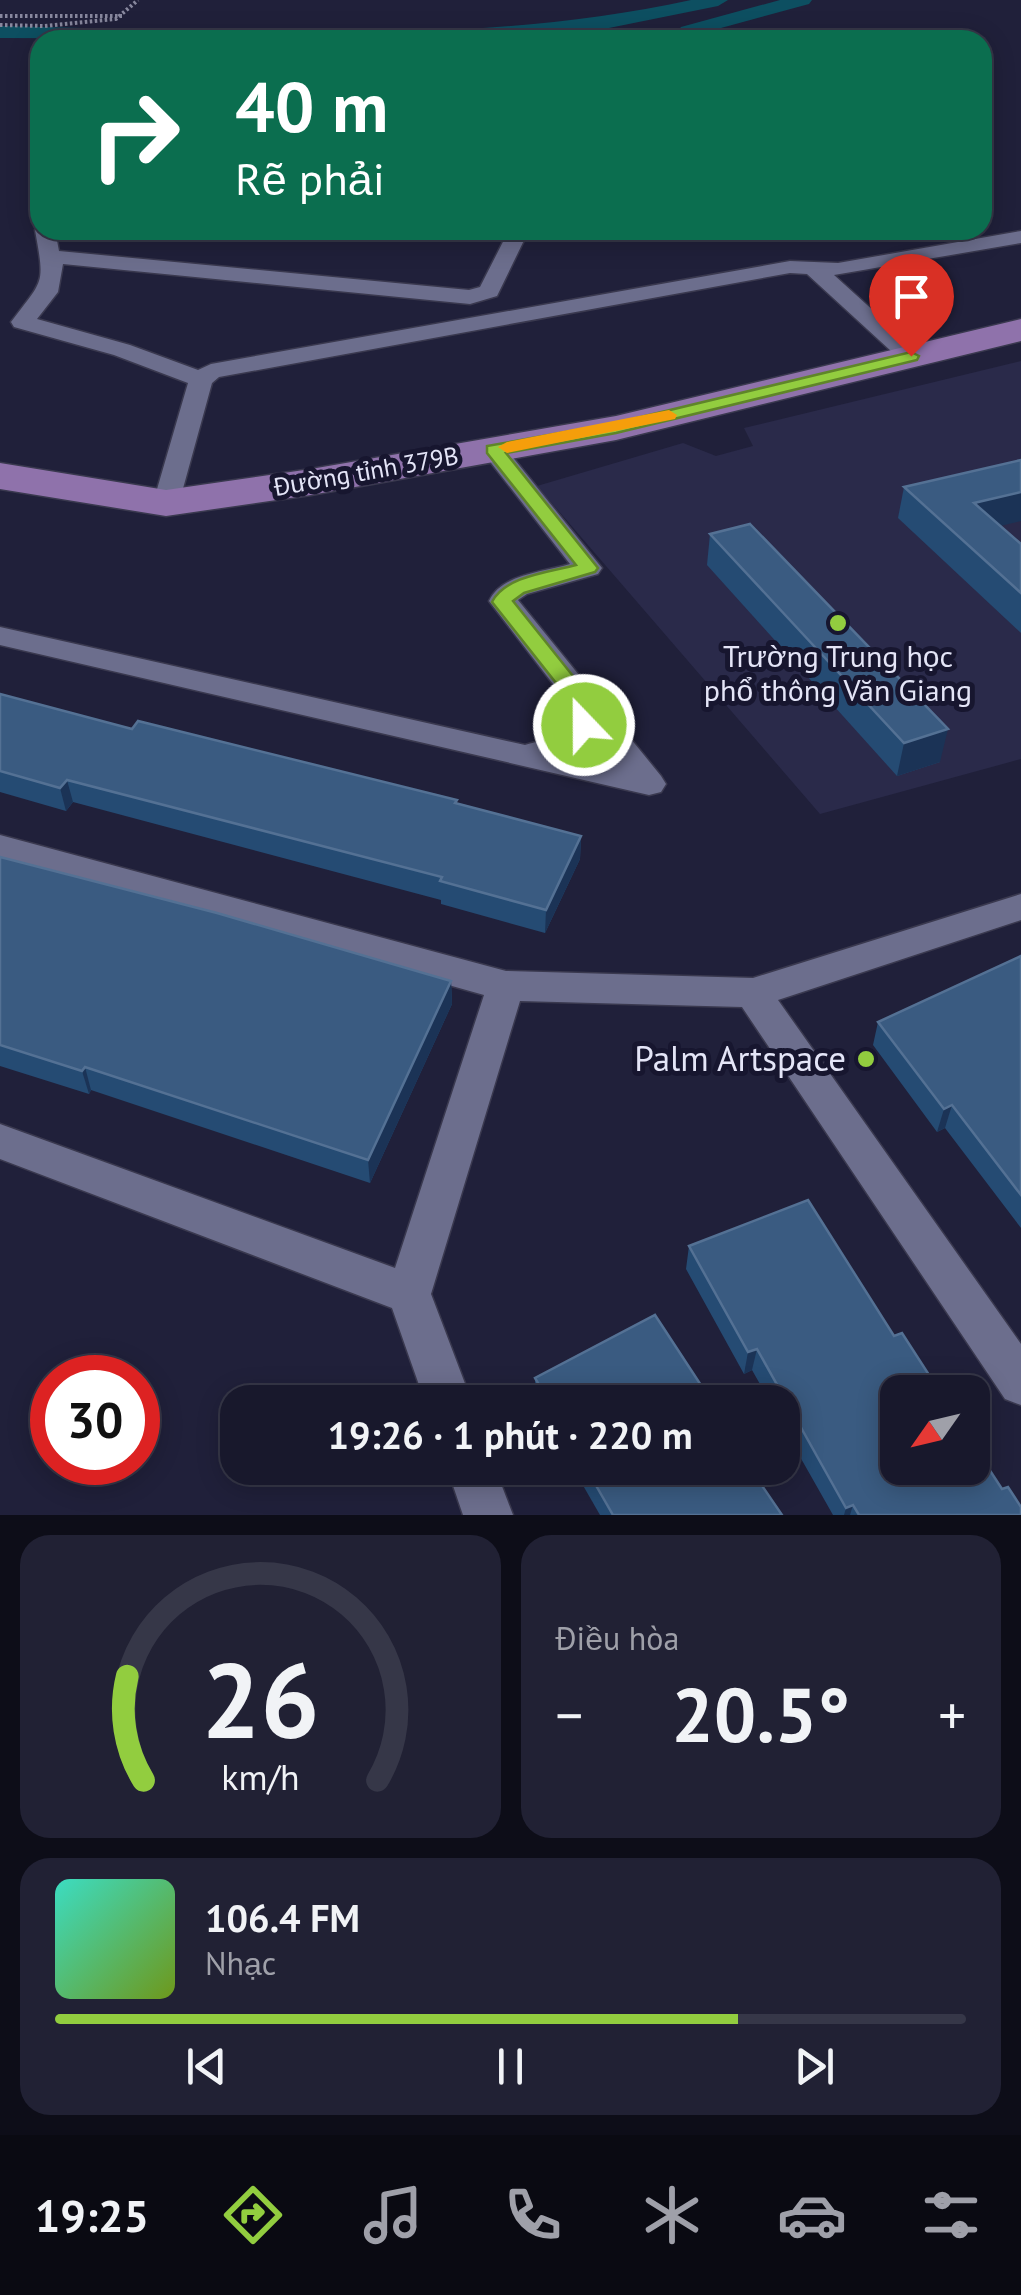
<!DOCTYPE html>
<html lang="vi">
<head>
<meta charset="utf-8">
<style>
  :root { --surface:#18182c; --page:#212134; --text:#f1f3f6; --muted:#9fa0a9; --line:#363748; --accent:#92cd3f }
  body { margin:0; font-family:"PT Sans",sans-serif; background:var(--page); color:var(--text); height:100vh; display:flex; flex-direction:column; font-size:38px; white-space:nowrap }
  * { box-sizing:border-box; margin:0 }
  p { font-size:32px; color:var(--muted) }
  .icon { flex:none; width:55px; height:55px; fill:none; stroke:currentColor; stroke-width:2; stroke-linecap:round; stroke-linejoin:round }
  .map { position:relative; height:1515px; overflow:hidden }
  .panel { display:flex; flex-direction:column; gap:20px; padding:20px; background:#0d0d18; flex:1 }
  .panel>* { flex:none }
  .banner { position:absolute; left:30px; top:30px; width:962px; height:210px; border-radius:30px; box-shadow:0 5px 25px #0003,0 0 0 2px var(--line); background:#0b6e4f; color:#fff; overflow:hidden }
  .needle { width:65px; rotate:236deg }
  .controls { position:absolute; left:880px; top:1375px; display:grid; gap:20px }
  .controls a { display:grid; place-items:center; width:110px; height:110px; border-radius:20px; background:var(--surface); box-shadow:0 5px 25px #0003,0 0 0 2px var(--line); font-size:50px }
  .speed { position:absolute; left:30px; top:1355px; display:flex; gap:20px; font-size:50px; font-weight:700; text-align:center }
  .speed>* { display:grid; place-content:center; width:130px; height:130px; border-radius:50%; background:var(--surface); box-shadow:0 5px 25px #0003,0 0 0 2px var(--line); line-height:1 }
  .speed .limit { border:15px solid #d22; background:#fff; color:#111 }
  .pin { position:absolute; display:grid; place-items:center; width:85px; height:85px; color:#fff; margin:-102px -42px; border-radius:50% 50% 50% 0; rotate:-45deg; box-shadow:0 0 10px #0007 }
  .pin .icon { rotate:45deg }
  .me { position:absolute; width:110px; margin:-55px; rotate:338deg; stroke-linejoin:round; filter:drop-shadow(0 0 8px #0008) }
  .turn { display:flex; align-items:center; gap:35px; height:210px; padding:0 40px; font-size:45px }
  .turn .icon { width:130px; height:130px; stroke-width:2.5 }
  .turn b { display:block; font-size:70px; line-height:85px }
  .big { font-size:75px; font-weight:700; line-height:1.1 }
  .panel .tile { flex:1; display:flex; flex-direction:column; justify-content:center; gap:15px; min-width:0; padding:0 35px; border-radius:30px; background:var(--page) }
  .panel .dial { align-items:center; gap:0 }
  .dial svg { height:260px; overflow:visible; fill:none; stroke:var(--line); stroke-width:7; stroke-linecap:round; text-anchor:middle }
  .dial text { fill:var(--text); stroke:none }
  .song { display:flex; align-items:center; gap:30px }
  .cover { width:120px; height:120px; border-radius:15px; background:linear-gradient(135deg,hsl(170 70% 55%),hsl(80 70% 35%)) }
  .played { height:10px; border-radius:5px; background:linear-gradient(90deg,var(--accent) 75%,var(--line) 75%) }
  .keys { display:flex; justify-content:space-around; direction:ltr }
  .heat { display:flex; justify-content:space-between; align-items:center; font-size:55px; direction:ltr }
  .panel .tiles { flex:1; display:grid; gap:20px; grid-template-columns:1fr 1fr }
  .tile:last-child { grid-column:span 2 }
  .trip { position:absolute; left:220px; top:1385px; width:580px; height:100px; border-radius:30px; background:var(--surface); box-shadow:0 5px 25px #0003,0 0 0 2px var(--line); font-weight:700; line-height:100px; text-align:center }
  .tab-bar { display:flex; height:160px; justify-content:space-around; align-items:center; background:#0a0a12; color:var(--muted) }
  .tab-bar .icon { width:70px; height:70px }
  .tab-bar .active { color:var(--accent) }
  .tab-bar b { font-size:45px; color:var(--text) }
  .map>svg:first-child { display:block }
</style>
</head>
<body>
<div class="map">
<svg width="1021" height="1515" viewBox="0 0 1021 1515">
  <rect width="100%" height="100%" fill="#20203a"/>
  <path fill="#2a2a4a" d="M1021,361v398l-201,55 -283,-328 146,-43 33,13 37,-10 -9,-18z"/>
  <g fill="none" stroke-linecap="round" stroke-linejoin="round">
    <g fill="#0d4f61" fill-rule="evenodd">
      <path d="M691,0h37l-10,6 -119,24 -109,10 -490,-2v-12c230,4 464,23 691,-26z"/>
      <path d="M780,0h32l-3,4 -121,33 -10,-6 3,-4z"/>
    </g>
    <g stroke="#3a394f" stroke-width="3">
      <g id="street">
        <path d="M40,163v42l-10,-6v-30z"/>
        <path d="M40,225v5h15l4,21 410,39 11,-3 29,-57h20l-32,66 -27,8 -407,-40 -5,28 -21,27 93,26 68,25 13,-6 579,-103 48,2 183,-32v12l-187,32 85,77 4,5 -12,7 -8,-2 -96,-88 -17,-1 -571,104 -7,6 -33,120 -13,8 -13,-8 35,-120 -74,-28 -100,-28 -3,-5c33,-44 34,-36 24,-92z"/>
        <path d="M494,442l9,3 99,123 -4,6 -71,20 -9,6 143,176 5,8 -5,8 -12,3 -649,-150v-18l525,118c23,-6 40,-13 45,-39l-81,-105c12,-27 55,-29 81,-37l-89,-114zM592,734l25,31 -50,-11z"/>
        <path d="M0,835l506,136 247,7 268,-84v26l-243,80 243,344v61l-16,-6 -263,-392 -222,-6 -89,293 41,108h-47l-33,-94 -392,-149v-35l395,144 89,-273 -484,-136z"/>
        <path d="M447,1468h48l18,47h-50z"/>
      </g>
    </g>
    <g stroke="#3a394f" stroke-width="3">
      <path id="primary" d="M1021,319v22l-405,99 -305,55 -145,21 -166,-27v-26l166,27 145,-21 305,-53z"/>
    </g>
    <g stroke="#88889e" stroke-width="4" stroke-dasharray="2.5 2.5" stroke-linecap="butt">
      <path d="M0,16h122"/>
      <path d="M0,25l44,1 72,-7 22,-19"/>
    </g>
    <use href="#street" fill="#6c6e8d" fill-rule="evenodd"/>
    <use href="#primary" fill="#8f72ab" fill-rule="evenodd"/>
  </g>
  <g fill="#254b73">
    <path d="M904,487l97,39 20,18v89l-123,-115z"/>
    <path d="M710,534l230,228 -43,14 -190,-211z"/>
    <path d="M0,694l132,35 325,74 124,33 -1,23 -35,74 -104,-29v-4l-368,-98 -7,9 -66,-19z"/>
    <path d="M0,857l451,124 1,23 -82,179 -279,-93 -2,4 -89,-28z"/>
    <path d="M1021,956v272l-76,-100 -8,4 -64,-87 5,-23z"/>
    <path d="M689,1246l205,90 127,179h-188l-51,-90v-23h-12l-18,-32 -8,4 -58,-105z"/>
    <path d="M535,1378l177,24h-175l-2,-3z"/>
    <path d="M573,1468h177l32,47h-182z"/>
  </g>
  <g fill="#1b3356">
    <path d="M1021,492v29l-54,13 7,-31z"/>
    <path d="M948,729l-8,33 -43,14 7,-33z"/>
    <path d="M67,780l6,22 -7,9 -6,-23z"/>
    <path d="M581,836l-1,23 -35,74 1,-23z"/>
    <path d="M451,981l1,23 -82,179 -2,-23z"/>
    <path d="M85,1067l6,23 -2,4 -7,-23z"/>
    <path d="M952,1105l-7,23 -8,4 7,-23z"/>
    <path d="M757,1349l-5,21 -8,4 4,-22z"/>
    <path d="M853,1505l-3,10h-6l2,-7z"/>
  </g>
  <g fill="#3a5b81" stroke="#547194" stroke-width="2.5">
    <path d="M1021,460v32l-47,11 47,41v49l-117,-106z"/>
    <path d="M750,524l198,205 -44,14 -194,-209z"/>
    <path d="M0,694l132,35 6,-8 319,79 -2,3 126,33 -35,74 -106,-29 2,-4 -375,-97 -7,8 -60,-17z"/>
    <path d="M0,857l217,56 234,68 -83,179 -283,-93 -3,4 -82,-26z"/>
    <path d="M1021,956v239l-69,-90 -8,4 -66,-87z"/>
    <path d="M808,1200l86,136 8,-3 38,59h-42v76h74v-25l30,46 6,-2 13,20v8h-162l-6,-10 -7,3 -89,-159 -9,3 -59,-106z"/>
    <path d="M655,1315l57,87h-163l-14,-24z"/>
    <path d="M586,1468h164l32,47h-169z"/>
  </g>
  <path fill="#92cd3f" stroke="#5f8529" stroke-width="2.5" d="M911,352l8,4 -2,4 -301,73 -110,20 92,115 -3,4 -71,21 -11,8 84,105 -5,24h-16l-1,-23 -83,-105c13,-26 58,-30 84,-37l-89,-112v-7l129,-23z"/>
  <path fill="#f59e0b" d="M669,410l8,5 -2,4 -168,34 -9,-6 9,-5z"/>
  <g fill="#92cd3f" stroke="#17162f" stroke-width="4">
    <circle cx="838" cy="623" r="10"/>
    <circle cx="866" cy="1059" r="10"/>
  </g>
  <g text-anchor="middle" stroke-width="10" stroke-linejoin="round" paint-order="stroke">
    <g font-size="25" fill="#e4e5f7" stroke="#17162f">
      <text transform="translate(366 471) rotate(-10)" y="9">Đường tỉnh 379B</text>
    </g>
    <g font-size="30" fill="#e4e5f7" stroke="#17162f">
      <text x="838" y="667">Trường Trung học<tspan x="838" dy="34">phổ thông Văn Giang</tspan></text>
    </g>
    <g font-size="35" fill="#e4e5f7" stroke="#17162f" text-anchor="end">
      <text x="846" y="1071">Palm Artspace</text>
    </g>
  </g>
</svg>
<div class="controls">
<a><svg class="needle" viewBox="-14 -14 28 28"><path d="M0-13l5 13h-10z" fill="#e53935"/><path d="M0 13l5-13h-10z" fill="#9fa0a9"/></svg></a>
</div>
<div class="speed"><div class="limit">30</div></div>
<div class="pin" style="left:911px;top:356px;background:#d93025"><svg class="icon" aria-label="arrive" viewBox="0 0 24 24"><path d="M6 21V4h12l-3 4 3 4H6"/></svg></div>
<svg class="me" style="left:584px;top:725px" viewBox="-20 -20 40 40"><circle r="17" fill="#92cd3f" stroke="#fff" stroke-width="3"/><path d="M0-11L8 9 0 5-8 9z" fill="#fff"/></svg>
<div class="trip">19:26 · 1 phút · 220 m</div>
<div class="banner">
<div class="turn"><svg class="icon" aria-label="right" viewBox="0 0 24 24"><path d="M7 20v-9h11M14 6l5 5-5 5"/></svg><div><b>40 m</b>Rẽ phải</div></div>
</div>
</div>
<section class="panel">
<div class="tiles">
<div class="tile dial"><svg viewBox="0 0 100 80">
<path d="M14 69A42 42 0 1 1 86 69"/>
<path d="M14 69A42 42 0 0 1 9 37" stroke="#92cd3f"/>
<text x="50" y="56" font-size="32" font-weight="700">26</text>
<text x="50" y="72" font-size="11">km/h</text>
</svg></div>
<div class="tile"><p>Điều hòa</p>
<div class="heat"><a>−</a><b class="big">20.5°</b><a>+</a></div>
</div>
<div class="tile">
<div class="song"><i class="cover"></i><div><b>106.4 FM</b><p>Nhạc</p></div></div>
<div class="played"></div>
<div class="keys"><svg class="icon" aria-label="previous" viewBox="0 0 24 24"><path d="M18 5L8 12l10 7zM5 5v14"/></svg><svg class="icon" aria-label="pause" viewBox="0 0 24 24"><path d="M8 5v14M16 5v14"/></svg><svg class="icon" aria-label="next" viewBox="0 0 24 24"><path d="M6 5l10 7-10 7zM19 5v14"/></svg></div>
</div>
</div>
</section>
<nav class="tab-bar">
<b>19:25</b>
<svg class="icon active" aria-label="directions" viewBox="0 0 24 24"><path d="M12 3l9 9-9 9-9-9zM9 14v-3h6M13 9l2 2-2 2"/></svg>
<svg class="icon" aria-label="music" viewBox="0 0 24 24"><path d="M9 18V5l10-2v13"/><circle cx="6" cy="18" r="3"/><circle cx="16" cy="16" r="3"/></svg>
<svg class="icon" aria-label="phone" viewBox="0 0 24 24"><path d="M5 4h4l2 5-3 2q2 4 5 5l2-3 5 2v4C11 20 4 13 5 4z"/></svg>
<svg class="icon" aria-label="climate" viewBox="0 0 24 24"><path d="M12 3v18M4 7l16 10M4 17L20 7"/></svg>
<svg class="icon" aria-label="car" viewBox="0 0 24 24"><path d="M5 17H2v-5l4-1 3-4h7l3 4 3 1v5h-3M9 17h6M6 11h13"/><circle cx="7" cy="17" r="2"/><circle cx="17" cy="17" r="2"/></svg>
<svg class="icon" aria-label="filters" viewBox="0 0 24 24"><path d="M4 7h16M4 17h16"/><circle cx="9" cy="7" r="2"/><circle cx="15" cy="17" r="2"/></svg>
</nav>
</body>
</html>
